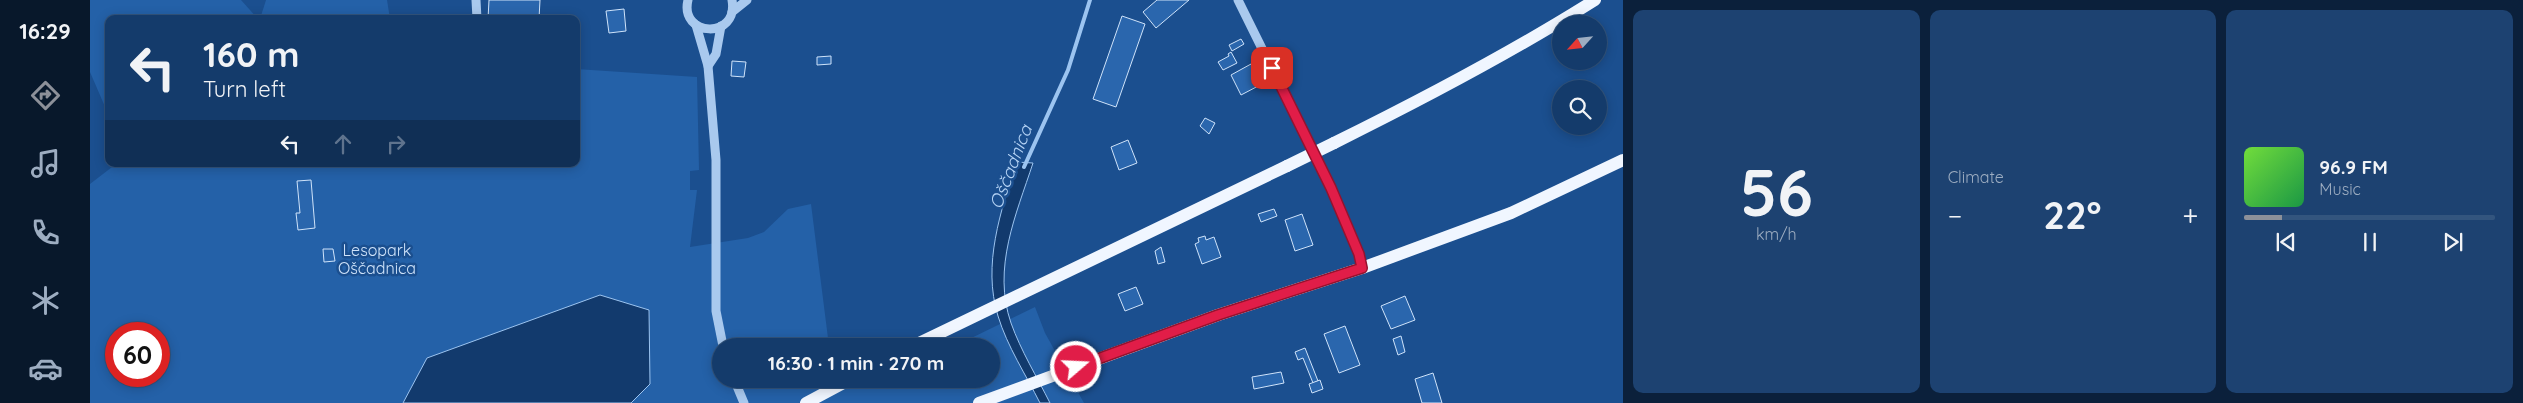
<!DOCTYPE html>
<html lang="en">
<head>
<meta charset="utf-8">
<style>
  :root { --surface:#143b6b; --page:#1d4271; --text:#f1f3f6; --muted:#9dadc1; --line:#33557e; --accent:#8c9099 }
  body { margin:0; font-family:Quicksand,sans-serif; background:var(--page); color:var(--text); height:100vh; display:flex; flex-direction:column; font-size:19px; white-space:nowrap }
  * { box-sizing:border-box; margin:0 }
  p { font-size:16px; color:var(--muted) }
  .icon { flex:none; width:28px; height:28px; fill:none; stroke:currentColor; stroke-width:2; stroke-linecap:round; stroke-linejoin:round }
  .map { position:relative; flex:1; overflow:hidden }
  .details { display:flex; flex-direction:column; gap:10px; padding:10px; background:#0b203b; width:900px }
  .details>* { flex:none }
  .guide { position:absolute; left:15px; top:15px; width:475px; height:152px; border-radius:10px; box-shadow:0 2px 12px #0003,0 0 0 1px var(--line); background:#143b6b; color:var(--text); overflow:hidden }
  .needle { width:32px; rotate:243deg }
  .fabs { position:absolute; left:1462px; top:15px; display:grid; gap:10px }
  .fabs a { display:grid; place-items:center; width:55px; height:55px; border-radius:50%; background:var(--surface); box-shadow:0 2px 12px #0003,0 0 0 1px var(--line); font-size:25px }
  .speed { position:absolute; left:15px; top:322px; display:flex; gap:10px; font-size:25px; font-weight:700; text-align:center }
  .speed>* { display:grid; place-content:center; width:65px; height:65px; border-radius:50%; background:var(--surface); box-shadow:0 2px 12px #0003,0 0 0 1px var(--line); line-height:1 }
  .speed .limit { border:8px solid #d22; background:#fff; color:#111 }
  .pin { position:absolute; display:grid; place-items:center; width:42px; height:42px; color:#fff; margin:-21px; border-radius:10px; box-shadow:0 2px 8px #0006 }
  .me { position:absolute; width:55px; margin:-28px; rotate:71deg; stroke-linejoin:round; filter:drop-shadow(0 0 4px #0008) }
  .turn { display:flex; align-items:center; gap:18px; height:105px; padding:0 15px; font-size:22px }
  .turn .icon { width:65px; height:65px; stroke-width:2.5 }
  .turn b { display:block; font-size:35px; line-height:42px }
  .lanes { display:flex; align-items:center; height:48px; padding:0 15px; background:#0003; justify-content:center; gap:25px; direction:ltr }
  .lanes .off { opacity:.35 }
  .big { font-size:38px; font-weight:700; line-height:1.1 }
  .details .card { flex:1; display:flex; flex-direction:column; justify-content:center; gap:8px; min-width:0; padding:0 18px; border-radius:10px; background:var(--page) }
  .details .dial { align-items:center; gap:0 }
  .dial b { font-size:65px; line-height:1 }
  .song { display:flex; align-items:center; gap:15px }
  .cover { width:60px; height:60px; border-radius:8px; background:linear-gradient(135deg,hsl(100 70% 55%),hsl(140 70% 35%)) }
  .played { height:5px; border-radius:2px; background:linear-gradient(90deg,var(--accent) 15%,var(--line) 15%) }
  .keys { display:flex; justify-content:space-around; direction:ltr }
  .heat { display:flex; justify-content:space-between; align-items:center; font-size:28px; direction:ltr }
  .details .tiles { flex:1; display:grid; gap:10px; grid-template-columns:repeat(3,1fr) }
  .trip { position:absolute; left:622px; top:338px; width:288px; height:50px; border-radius:25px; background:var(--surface); box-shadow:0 2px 12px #0003,0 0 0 1px var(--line); font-weight:700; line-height:50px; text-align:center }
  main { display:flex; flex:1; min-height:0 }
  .tabs { display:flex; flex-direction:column; width:90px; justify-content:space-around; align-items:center; background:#08182b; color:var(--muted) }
  .tabs .icon { width:35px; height:35px }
  .tabs .active { color:var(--accent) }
  .tabs b { font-size:22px; color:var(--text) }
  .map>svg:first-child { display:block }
</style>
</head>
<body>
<main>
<nav class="tabs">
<b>16:29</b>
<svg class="icon active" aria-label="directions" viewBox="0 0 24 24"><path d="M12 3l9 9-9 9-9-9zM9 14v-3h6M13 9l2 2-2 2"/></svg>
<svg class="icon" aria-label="music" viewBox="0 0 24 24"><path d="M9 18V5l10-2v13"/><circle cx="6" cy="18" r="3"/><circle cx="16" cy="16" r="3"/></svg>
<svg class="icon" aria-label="phone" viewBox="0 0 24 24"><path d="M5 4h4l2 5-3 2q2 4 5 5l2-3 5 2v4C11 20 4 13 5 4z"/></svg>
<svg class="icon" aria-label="climate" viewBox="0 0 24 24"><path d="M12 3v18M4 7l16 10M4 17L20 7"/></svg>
<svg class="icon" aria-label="car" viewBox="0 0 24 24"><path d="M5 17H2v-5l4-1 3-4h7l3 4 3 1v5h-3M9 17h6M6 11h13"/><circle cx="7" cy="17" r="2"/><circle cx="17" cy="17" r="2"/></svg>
</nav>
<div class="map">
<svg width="1533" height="403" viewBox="0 0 1533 403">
  <rect width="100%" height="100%" fill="#1b4f8f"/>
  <g fill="#2461a8" fill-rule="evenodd">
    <path d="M0,0h151l17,19h-149v97l-19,-44z"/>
    <path d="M176,0h121l3,19h-130z"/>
    <path d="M486,69l121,8 2,93 -9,1v19h7l-7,57 58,-9 16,-6 24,-23 23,-5 18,142h-108v33h145l13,9 12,-9h100v-33h-36l80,-39 10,26 39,70h-994v-219l26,-20h460zM26,334h43v42h-43z"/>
  </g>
  <g fill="#123a6d" stroke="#9cc4f0">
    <path d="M926,162l17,1c-17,52 -41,105 -22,160 10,28 26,54 39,80h-10c-14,-28 -33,-57 -42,-87 -16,-52 3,-104 18,-154z"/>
    <path d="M510,295l49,15 1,74 -19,19h-228l24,-45z"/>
  </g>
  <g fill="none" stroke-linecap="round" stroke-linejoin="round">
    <path stroke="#9cc4f0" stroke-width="4" d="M934,167l44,-97 22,-70"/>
  </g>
  <g fill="#2a66ad" stroke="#cfe3fa">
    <path d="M399,0h51l-1,19h-51z"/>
    <path d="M1067,0h32l-33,28 -13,-16z"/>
    <path d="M534,9l2,22 -17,2 -3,-22z"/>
    <path d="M1032,16l23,8 -29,83 -23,-8z"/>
    <path d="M1151,39l3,5 -12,7 -3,-6z"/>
    <path d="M1141,52l6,11 -14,7 -5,-8 11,-6 -1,-2z"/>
    <path d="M741,56v8l-14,1v-8z"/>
    <path d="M642,61l14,1 -2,15 -13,-1z"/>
    <path d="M1161,64l11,20 -21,11 -10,-20z"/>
    <path d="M1115,118l10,5 -6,11 -9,-8z"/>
    <path d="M1038,140l9,23 -18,7 -8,-23z"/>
    <path d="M221,180l4,48 -17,2 -2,-17h4l-3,-32z"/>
    <path d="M1184,209l3,7 -16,6 -3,-8z"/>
    <path d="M1212,214l11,31 -18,6 -10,-31z"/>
    <path d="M1115,236l1,4 8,-3 7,20 -19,7 -7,-20 4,-2 -1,-4z"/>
    <path d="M1071,247l4,15 -7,2 -3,-13z"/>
    <path d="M233,249h10l2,12 -11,1z"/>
    <path d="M1046,287l7,17 -18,7 -7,-17z"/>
    <path d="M1315,296l10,24 -24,9 -10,-23z"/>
    <path d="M1255,326l15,39 -21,8 -15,-39z"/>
    <path d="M1311,336l4,16 -7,3 -5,-16z"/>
    <path d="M1215,348l13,33 -5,2 -10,-25 -5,2 -3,-8z"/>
    <path d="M1191,372l3,11 -30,6 -2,-12z"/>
    <path d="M1343,373l9,30h-20l-7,-24z"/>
    <path d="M1230,380l3,9 -11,4 -3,-9z"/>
  </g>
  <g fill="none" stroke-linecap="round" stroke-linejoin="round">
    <g stroke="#a9c9ee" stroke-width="9">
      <path d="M386,0l1,19"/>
      <path d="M598,0c-9,37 51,40 44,0"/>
      <path d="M1148,0l93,188 28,66 3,14"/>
      <path d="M642,12l15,-12"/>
      <path d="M606,25l12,41 8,94v151l7,35"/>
      <path d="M618,66l8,-12 5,-28"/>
      <path d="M644,379l10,24"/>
    </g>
    <g stroke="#f0f6ff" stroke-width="12">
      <path d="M1244,143c89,-44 177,-90 261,-143"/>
      <path d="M823,346l374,-180"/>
      <path d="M716,403l45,-24"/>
      <path d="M889,403l239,-88 144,-47 149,-55 112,-53"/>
    </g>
    <path stroke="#f0f6ff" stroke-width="12" d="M1197,166l47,-23"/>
  </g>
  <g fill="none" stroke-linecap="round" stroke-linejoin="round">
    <g stroke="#92132f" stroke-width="12">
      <path id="route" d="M986,367l142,-52 144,-47 -3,-14 -28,-66 -59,-120"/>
    </g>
    <use href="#route" stroke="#e11d48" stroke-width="9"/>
  </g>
  <g text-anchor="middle" stroke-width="5" stroke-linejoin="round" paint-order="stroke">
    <g font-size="16" fill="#cfe3fa" stroke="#1b4f8f">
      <text x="287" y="256">Lesopark<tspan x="287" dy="18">Oščadnica</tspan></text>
    </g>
    <g font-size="18" font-style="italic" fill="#b5d3f5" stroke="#1b4f8f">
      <text transform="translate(921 167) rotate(-69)" y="6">Oščadnica</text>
    </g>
  </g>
</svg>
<div class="fabs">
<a><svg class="needle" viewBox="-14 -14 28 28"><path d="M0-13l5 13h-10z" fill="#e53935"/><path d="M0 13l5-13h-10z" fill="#9dadc1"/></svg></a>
<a><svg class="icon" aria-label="search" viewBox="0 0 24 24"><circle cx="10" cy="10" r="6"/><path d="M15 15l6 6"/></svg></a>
</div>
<div class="speed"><div class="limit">60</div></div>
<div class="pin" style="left:1182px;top:68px;background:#d93025"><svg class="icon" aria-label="arrive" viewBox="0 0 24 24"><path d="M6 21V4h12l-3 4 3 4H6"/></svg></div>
<svg class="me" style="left:986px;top:367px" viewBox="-20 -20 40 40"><circle r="17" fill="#e11d48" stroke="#fff" stroke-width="3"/><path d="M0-11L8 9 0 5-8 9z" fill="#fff"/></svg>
<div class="trip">16:30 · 1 min · 270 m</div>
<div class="guide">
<div class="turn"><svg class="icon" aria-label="left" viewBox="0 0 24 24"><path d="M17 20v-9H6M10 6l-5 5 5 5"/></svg><div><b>160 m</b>Turn left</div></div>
<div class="lanes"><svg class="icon" aria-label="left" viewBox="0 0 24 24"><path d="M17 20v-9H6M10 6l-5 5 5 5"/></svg><svg class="icon off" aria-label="ahead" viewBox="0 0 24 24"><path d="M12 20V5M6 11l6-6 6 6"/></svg><svg class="icon off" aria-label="right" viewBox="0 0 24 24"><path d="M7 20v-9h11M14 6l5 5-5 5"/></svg></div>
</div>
</div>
<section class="details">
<div class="tiles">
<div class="card dial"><b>56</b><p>km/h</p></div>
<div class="card"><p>Climate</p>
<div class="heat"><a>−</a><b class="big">22°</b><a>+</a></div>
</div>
<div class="card">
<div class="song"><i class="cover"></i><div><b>96.9 FM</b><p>Music</p></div></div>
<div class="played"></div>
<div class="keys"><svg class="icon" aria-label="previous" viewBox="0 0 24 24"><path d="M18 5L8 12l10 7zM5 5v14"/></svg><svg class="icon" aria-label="pause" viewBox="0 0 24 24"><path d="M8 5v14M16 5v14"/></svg><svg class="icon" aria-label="next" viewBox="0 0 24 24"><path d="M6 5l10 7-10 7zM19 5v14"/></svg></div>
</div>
</div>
</section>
</main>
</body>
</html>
